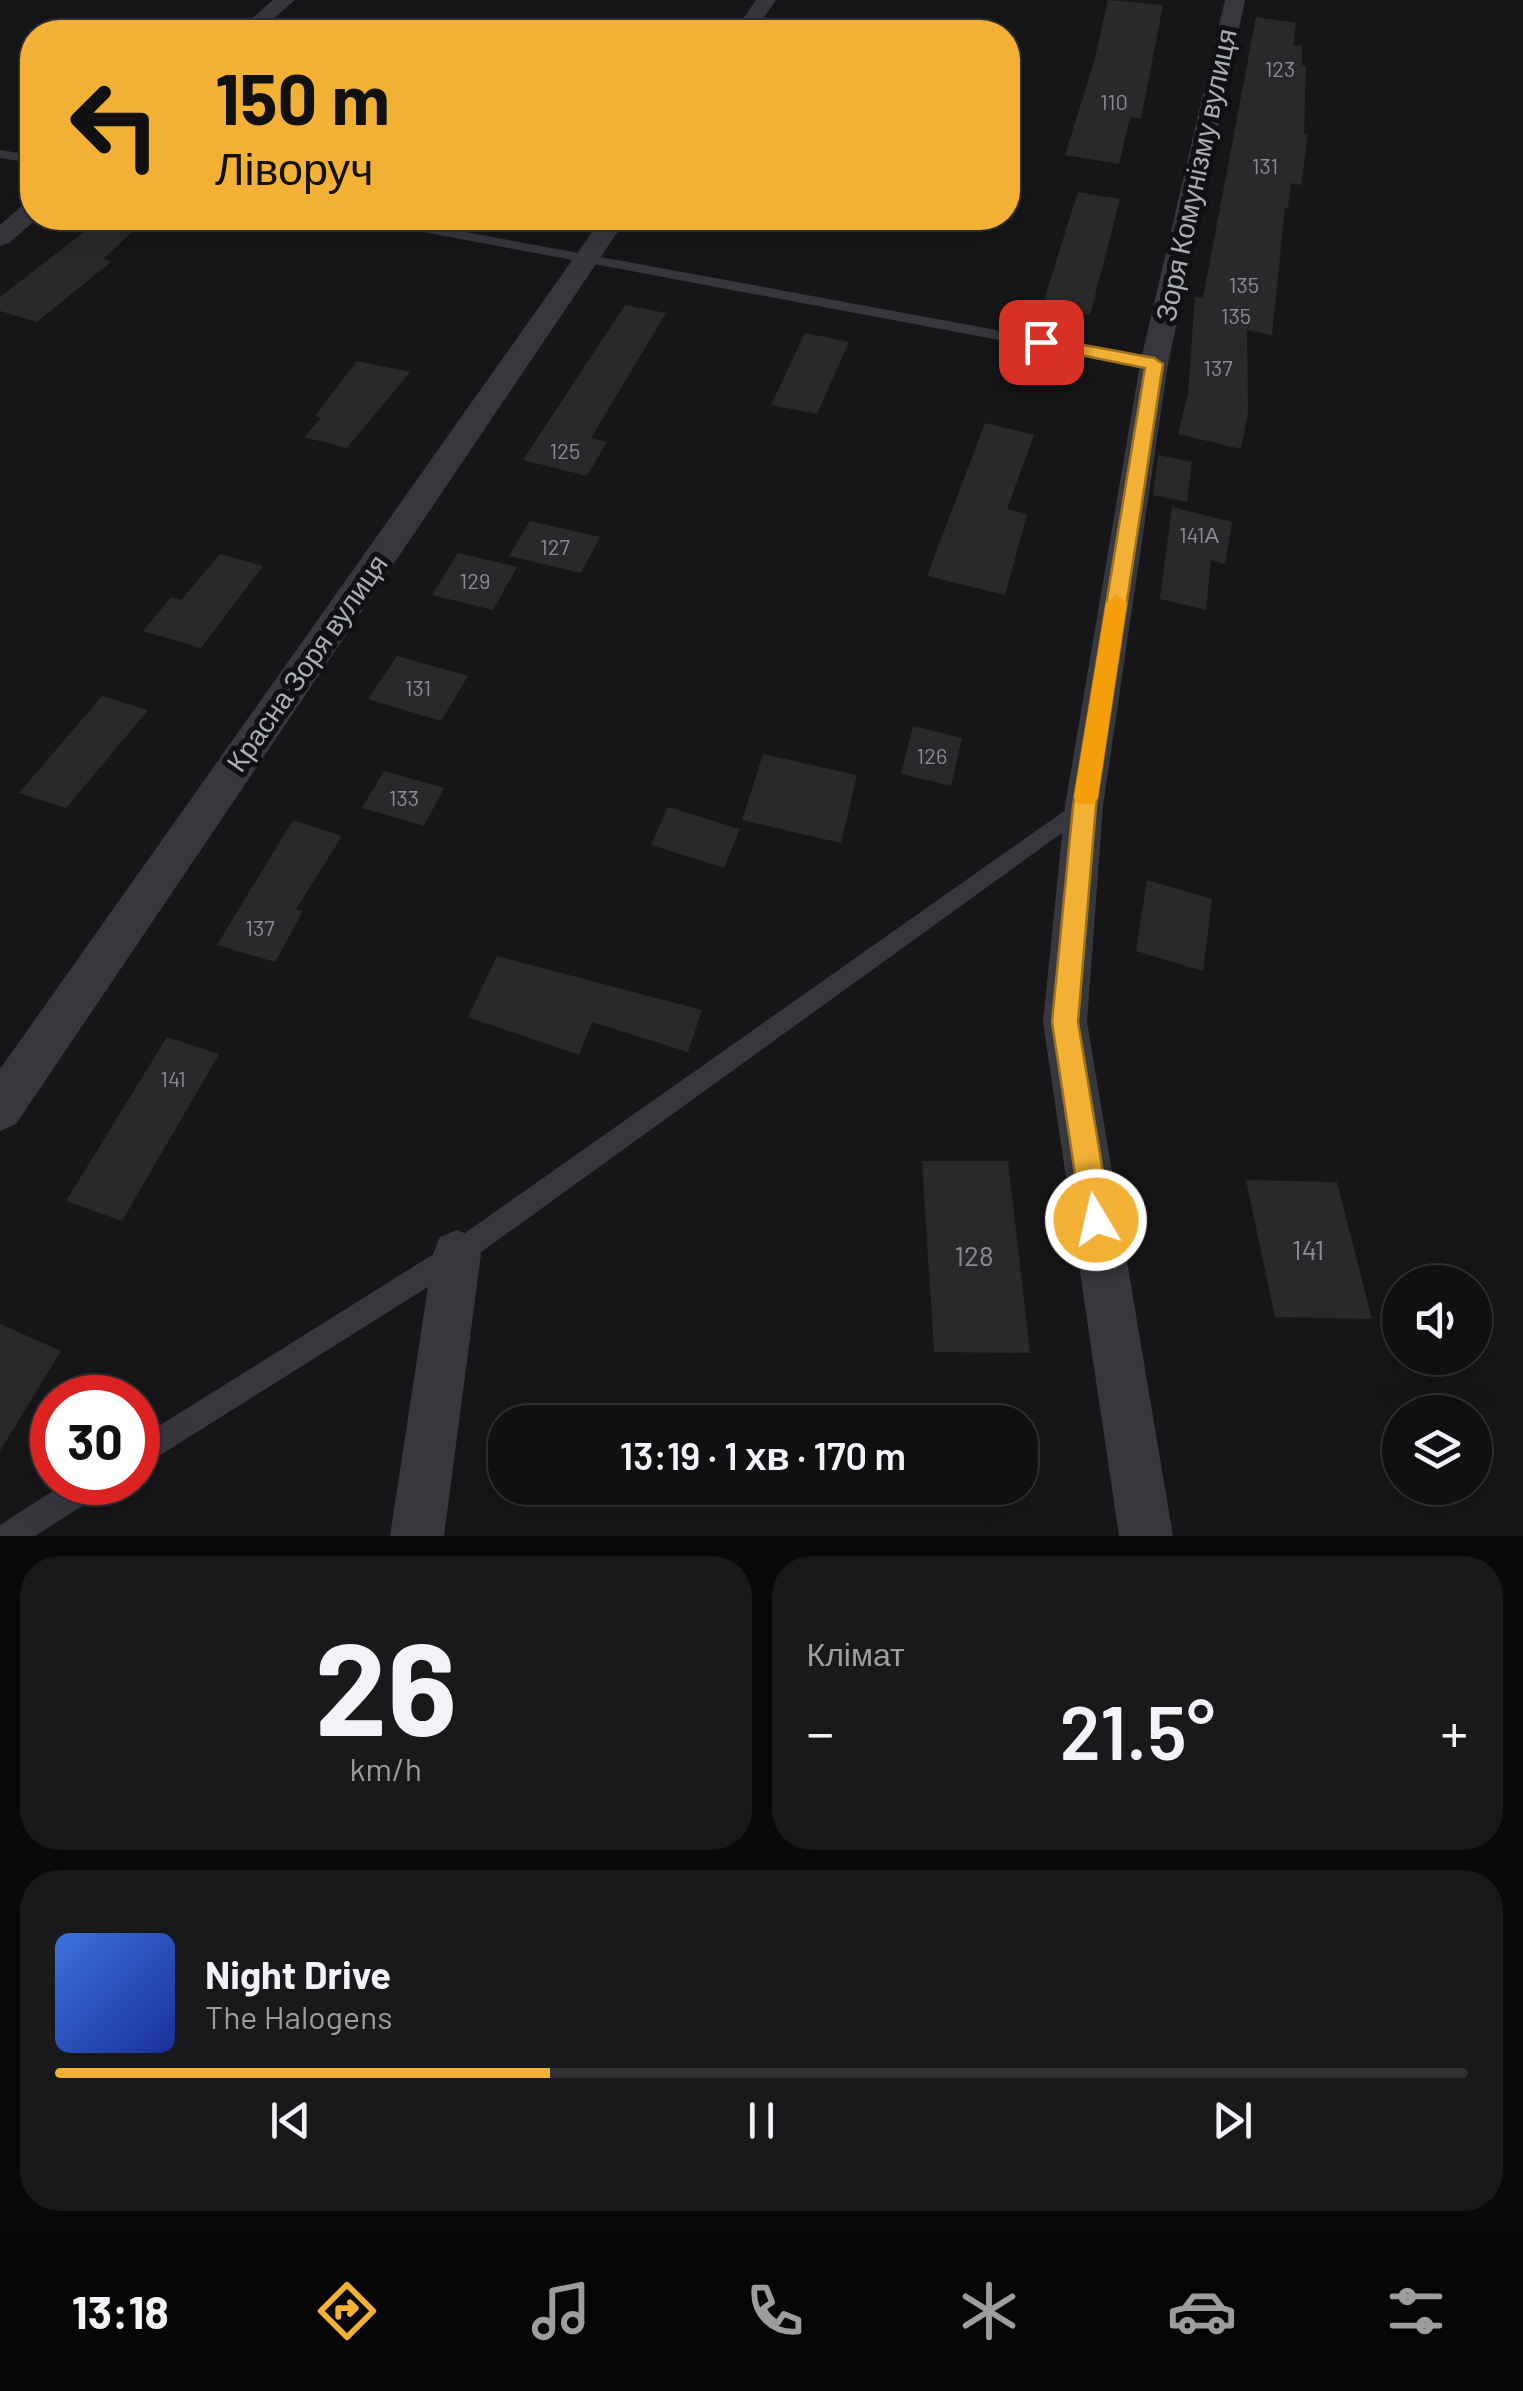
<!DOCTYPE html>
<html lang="uk">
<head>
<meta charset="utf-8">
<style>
  :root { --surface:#101012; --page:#19191b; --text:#f1f3f6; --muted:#9c9d9f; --line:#303032; --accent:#f2b134 }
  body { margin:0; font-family:Barlow,sans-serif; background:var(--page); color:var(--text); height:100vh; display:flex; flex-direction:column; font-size:38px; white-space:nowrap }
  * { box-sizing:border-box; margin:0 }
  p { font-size:32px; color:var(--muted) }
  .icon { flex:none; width:55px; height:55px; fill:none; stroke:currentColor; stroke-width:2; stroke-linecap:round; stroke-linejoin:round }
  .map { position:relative; height:1536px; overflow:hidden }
  .drawer { display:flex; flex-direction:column; gap:20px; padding:20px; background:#09090a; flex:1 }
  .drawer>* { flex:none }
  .hud { position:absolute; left:20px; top:20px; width:1000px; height:210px; border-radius:40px; box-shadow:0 10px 40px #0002,0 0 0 2px var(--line); background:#f2b134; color:#111; overflow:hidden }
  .controls { position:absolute; left:1382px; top:1265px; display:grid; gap:20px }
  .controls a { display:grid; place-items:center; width:110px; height:110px; border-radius:50%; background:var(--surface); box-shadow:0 10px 40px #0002,0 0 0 2px var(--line); font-size:50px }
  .speed { position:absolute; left:30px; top:1375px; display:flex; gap:20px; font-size:50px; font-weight:700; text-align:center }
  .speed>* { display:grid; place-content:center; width:130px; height:130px; border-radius:50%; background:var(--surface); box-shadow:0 10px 40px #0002,0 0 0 2px var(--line); line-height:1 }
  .speed .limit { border:15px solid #d22; background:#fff; color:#111 }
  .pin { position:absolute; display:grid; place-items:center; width:85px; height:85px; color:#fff; margin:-42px; border-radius:20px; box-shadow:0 5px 15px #0006 }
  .me { position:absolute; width:110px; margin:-55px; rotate:351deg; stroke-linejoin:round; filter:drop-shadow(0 0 8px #0008) }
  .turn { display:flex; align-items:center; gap:35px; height:210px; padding:0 30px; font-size:45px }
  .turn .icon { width:130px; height:130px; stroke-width:2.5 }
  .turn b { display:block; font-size:70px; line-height:85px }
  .big { font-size:75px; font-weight:600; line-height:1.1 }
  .drawer .card { flex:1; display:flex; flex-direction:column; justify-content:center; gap:15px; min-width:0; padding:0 35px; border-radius:40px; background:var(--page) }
  .drawer .dial { align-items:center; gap:0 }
  .dial b { font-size:130px; line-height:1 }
  .song { display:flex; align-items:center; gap:30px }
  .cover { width:120px; height:120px; border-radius:15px; background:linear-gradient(135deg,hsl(220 70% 55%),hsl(230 70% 35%)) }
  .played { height:10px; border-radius:5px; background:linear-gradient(90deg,var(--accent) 35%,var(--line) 35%) }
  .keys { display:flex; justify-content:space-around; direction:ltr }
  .heat { display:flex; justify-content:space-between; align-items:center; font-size:55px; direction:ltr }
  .drawer .tiles { flex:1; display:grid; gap:20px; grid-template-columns:1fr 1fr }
  .card:last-child { grid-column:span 2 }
  .trip { position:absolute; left:488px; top:1405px; width:550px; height:100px; border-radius:40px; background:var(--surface); box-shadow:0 10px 40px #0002,0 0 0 2px var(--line); font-weight:600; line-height:100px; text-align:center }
  .menu { display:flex; height:160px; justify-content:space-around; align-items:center; background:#060607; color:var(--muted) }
  .menu .icon { width:70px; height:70px }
  .menu .selected { color:var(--accent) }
  .menu b { font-size:45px; color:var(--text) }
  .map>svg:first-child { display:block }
</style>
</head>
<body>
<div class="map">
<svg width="1523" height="1536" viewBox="0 0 1523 1536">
  <rect width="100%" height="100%" fill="#161618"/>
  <g fill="#29292c">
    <path d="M1108,0l55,5 -22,114 -11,-2 -11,47 -54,-9 29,-93z"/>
    <path d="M1256,17l40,6 -3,22 9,1v19l4,1 -2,68h4l-7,51 -10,-2 -3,25 -3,-1 -13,128 -25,-5 1,82 -7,37 -63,-15 10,-41 7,-97 8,2z"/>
    <path d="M1078,192l42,7 -30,116 -48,-9z"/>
    <path d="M102,218h45l-44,41 9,2 -75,61 -37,-11v-14z"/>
    <path d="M625,305l41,8 -75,125 16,4 -20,34 -64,-16z"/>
    <path d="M805,333l44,9 -32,72 -46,-9z"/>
    <path d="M357,361l53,11 -63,76 -43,-11 17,-19 -6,-2z"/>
    <path d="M985,423l49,12 -27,74 20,5 -22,81 -78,-19z"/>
    <path d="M1158,455l34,7 -5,40 -34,-7z"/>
    <path d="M1172,507l60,15 -7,42 -14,-4 -5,50 -46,-11z"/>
    <path d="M530,521l70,16 -19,36 -72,-17z"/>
    <path d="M458,553l59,14 -24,43 -61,-15z"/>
    <path d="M220,554l43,12 -62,82 -58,-17 28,-34 10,3z"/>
    <path d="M397,656l71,20 -27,45 -73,-22z"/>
    <path d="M102,696l46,14 -82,98 -47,-15z"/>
    <path d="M913,726l49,12 -11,48 -50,-12z"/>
    <path d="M763,754l94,21 -16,68 -99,-23z"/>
    <path d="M384,771l60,17 -20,38 -62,-18z"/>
    <path d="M668,807l72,22 -16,39 -73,-23z"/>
    <path d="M293,820l49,16 -46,73 7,2 -28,51 -58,-17z"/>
    <path d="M1147,880l65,19 -9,72 -67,-20z"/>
    <path d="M497,956l205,54 -14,42 -96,-30 -13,33 -111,-38z"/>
    <path d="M167,1037l52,17 -97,167 -56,-20z"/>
    <path d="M922,1161h86l22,192 -96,-1z"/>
    <path d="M1246,1180l91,2 35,137 -97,-2z"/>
    <path d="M0,1324l61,27 -61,100z"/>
  </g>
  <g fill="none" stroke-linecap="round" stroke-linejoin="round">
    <g fill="#37383d" fill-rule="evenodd">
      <path d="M0,150l32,5v8l-32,-5z"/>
      <path d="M364,218h25l765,141 8,5 -8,5 -784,-147z"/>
      <path d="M1084,797l7,3 3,6 -3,6 -625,451 -328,206v-30l310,-194z"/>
      <path d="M67,1482h41l-4,10 -69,44h-35v-11z"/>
    </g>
    <g fill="#37383d" fill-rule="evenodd">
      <path d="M273,0h22l-37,32h-22z"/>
      <path d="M756,0h20l-22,32h-20z"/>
      <path d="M1225,0h20l-77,364 -65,442 -16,216 86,514h-54l-76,-514 22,-216 75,-442z"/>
      <path d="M32,202v16h6l-29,25 -9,3v-21l23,-20z"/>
      <path d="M602,218h25l-611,906 -16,7v-62z"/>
      <path d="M457,1230l17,7 7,17 -37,282h-54l43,-282 7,-17z"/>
    </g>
  </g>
  <path fill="#f2b134" stroke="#9d7322" stroke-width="2.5" d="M1041,337l113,21 9,6 -67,442 -18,216 33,198 -5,10 -10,4 -10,-4 -4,-10 -30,-198 21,-216 72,-438 -110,-22v-8z"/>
  <path fill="#f59e0b" d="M1116,595l11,8 -29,194 -4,7h-16l-4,-7 32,-194z"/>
  <g text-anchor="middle" stroke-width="10" stroke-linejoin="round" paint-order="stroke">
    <g font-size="22" fill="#888b94">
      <text x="1280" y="77">123</text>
      <text x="1114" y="110">110</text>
      <text x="1265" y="174">131</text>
      <text x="1244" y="293">135</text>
      <text x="1236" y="324">135</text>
      <text x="1218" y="376">137</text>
      <text x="565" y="459">125</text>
      <text x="1199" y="543">141А</text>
      <text x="555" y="555">127</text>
      <text x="475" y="589">129</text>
      <text x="418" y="696">131</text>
      <text x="932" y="764">126</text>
      <text x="404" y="806">133</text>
      <text x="260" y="936">137</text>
      <text x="173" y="1087">141</text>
    </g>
    <g font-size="28" fill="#a8adb8" stroke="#111113">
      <text transform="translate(1196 175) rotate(-78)" y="10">Зоря Комунізму вулиця</text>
      <text transform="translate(307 663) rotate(-55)" y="10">Красна Зоря вулиця</text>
    </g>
    <g font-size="28" fill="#888b94">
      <text x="1308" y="1260">141</text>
      <text x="974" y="1266">128</text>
    </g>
  </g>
</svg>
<div class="controls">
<a><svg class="icon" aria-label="sound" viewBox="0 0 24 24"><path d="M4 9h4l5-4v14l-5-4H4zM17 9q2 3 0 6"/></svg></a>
<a><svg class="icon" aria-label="layers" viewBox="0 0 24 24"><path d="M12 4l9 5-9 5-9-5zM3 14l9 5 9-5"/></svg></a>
</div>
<div class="speed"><div class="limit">30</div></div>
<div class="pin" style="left:1041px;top:342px;background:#d93025"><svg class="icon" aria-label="arrive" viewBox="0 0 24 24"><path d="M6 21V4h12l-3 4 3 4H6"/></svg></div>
<svg class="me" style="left:1096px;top:1220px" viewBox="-20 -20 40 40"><circle r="17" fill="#f2b134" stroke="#fff" stroke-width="3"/><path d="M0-11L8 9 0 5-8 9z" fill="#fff"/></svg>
<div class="trip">13:19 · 1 хв · 170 m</div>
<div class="hud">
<div class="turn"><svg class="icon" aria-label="left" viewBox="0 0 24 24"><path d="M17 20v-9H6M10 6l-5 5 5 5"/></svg><div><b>150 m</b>Ліворуч</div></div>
</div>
</div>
<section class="drawer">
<div class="tiles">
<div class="card dial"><b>26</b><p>km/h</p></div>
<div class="card"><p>Клімат</p>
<div class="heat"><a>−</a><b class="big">21.5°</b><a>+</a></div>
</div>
<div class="card">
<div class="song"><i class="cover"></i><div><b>Night Drive</b><p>The Halogens</p></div></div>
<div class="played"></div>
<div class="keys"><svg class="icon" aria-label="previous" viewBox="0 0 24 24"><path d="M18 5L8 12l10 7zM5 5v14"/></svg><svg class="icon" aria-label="pause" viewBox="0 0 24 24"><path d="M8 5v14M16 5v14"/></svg><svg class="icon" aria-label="next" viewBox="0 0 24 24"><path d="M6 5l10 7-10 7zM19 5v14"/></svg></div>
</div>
</div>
</section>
<nav class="menu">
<b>13:18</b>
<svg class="icon selected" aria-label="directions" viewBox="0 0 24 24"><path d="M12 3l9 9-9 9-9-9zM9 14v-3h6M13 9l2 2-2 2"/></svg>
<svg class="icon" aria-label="music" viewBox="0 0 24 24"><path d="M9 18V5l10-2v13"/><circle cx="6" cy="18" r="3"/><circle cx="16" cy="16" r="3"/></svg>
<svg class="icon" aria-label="phone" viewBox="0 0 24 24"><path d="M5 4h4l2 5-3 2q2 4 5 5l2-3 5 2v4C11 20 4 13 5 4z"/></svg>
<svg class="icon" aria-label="climate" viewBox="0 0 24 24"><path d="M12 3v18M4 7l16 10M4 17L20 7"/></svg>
<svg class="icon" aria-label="car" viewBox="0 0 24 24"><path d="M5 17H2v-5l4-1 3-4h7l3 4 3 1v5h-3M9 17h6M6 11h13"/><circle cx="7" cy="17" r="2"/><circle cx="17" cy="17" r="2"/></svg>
<svg class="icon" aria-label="filters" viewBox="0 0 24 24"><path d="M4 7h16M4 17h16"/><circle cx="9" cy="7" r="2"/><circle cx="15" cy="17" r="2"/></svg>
</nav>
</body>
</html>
